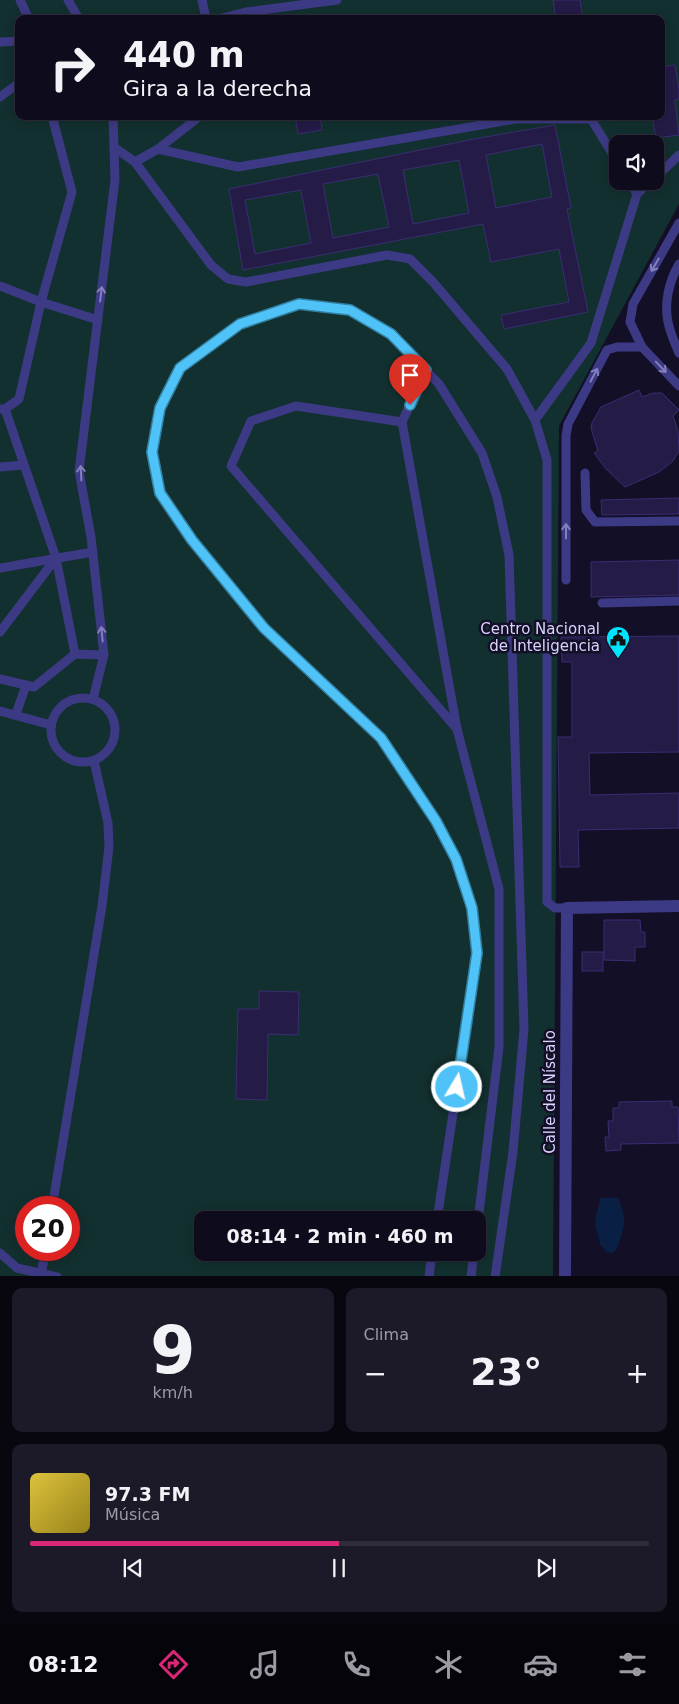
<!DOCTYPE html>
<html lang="es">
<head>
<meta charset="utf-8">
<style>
  :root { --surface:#0e0b1c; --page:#1c1929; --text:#f1f3f6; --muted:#9b9ba3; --line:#2e2b3b; --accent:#db2777 }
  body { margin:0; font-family:"DejaVu Sans",sans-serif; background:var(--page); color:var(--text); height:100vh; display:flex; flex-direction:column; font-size:19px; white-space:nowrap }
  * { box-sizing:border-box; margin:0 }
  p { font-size:16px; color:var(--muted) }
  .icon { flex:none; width:28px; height:28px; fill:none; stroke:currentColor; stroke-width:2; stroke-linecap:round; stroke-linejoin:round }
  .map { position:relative; height:1276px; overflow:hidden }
  .sheet { display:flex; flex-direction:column; gap:12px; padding:12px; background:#08060f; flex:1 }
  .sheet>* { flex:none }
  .top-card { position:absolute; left:15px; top:15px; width:650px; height:105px; border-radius:10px; box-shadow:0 2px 12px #0003,0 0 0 1px var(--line); background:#0e0b1c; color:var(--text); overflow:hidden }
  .buttons { position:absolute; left:609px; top:135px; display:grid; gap:10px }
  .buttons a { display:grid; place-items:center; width:55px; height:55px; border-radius:10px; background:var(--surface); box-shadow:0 2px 12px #0003,0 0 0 1px var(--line); font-size:25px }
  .speed { position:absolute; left:15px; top:1196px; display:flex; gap:10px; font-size:25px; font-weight:700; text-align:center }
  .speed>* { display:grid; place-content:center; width:65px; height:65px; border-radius:50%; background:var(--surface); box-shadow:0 2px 12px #0003,0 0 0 1px var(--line); line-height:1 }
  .speed .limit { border:8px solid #d22; background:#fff; color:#111 }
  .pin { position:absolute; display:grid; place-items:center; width:42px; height:42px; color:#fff; margin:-51px -21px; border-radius:50% 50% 50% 0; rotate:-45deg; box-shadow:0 0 5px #0007 }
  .pin .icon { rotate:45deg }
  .me { position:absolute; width:55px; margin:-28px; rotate:9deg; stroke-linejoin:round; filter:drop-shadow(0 0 4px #0008) }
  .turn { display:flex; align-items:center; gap:18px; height:105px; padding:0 25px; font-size:22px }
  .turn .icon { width:65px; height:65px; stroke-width:2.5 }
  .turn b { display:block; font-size:35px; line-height:42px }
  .big { font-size:38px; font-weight:800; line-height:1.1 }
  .sheet .card { flex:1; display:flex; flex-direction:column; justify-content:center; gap:8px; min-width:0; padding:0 18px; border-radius:10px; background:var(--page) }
  .sheet .dial { align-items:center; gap:0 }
  .dial b { font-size:65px; line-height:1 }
  .song { display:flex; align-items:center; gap:15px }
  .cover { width:60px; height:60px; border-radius:8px; background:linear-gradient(135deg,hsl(50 70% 55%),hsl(50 70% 35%)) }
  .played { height:5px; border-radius:2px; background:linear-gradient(90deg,var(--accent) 50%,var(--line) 50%) }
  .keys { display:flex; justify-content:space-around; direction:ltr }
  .heat { display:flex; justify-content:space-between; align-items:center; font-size:28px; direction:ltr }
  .sheet .tiles { flex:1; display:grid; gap:12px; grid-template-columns:1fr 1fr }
  .card:last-child { grid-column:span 2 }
  .trip { position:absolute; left:194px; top:1211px; width:292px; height:50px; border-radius:10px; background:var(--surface); box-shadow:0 2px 12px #0003,0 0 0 1px var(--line); font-weight:800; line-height:50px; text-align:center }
  .tabs { display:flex; height:80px; justify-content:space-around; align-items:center; background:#06040b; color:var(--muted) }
  .tabs .icon { width:35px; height:35px }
  .tabs .selected { color:var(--accent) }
  .tabs b { font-size:22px; color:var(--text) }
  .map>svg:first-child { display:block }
</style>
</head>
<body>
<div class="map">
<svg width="679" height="1277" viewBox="0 0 679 1277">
  <rect width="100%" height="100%" fill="#130f26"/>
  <path fill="#12302f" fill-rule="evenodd" d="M0,0h679v204l-120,222 -6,850 -553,1zM19,19h642v97h-642zM618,144h37v37h-37zM26,1208h43v42h-43zM202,1220h276v32h-276z"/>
  <path fill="#0a1f44" d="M600,1198h19c1,7 5,14 5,21 1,10 -4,17 -5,26h-1l-2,5 -4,3 -6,-1 -4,-6 -2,-1c0,-7 -4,-13 -5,-21 0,-9 4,-17 5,-26z"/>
  <g fill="#241b47" stroke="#3b2d73" fill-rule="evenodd">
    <path d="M553,0h27l3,19h-27z"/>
    <path d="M675,65l4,24v10l-4,1 4,35 -23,3 -4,-22h9v-49z"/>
    <path d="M295,116h25l2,14 -24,4z"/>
    <path d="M555,125l16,83 -4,1 21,103 -84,17 -3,-14 68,-13 -10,-53 -68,13 -8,-38 -240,46 -14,-81 245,-50zM542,144l10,53 -56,11 -10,-53zM459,160l10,53 -56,11 -10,-54zM378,174l11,53 -56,11 -10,-54zM301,190l10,53 -56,11 -10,-54z"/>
    <path d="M639,390l3,7 11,-4h9l17,17 -6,6 5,15 1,20 -6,10 -14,11 -34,15 -19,-18 -12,-16 4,-2 -7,-23 1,-5 9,-16z"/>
    <path d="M679,498v16l-77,1 -1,-15z"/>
    <path d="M679,560v35l-88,2v-35z"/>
    <path d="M679,636v116l-90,1 1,42 89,-2v35l-101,2 1,37h-19l-2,-130h14v-75h-10l-1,-25z"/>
    <path d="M604,920h36l1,12h4v15h-10v14l-31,-1z"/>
    <rect x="582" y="952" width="21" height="19"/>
    <path d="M259,991l40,1 -1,43 -30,-1 -1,66 -31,-1 2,-90h21z"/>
    <path d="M672,1101v6h6l1,36 -58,1v6l-15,1 -1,-14h4l-1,-16h5v-13h6v-6z"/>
  </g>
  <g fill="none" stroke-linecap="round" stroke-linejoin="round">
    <g stroke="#3d3a85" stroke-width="9">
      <path d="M20,0l9,19"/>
      <path d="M68,0l11,19"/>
      <path d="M202,0l4,19"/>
      <path d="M218,19l28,-7"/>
      <path d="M241,19l6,-7 90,-12"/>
      <path d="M0,42l19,-1"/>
      <path d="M0,97l19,-14"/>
      <path d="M115,148l20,14 76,103 17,14 18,3 141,-27 23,4 23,23 74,87 28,51 12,40v442l8,6h12"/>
      <path d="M158,149l80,18 278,-48h75l27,44"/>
      <path d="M135,162l23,-13 42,-33"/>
      <path d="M655,178l24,-23"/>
      <path d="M629,181l8,13"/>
      <path d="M679,223l-46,81 -3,18 12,25 37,39"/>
      <path d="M679,264c-10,17 -15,39 -11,58 2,11 7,21 11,31"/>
      <path d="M0,286l41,16 31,-110 -20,-76"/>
      <path d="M426,370l-24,52 -106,-16 -45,15 -20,45 226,263 42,160v158l-21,174"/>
      <path d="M0,409h5l14,-10 22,-97 57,18"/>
      <path d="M535,420l56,-77 46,-149 14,-13"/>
      <path d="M402,422l55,307"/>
      <path d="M0,467l24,-2"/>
      <path d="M585,473l1,37 9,12 84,-1"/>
      <path d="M0,568l93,-16"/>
      <path d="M566,580v-144l2,-12 39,-74 10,-3h25"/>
      <path d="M602,603l77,-2"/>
      <path d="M0,632l56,-74 -51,-149"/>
      <path d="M75,654l29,1"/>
      <path d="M0,679l34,8 41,-33 -19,-96"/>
      <circle cx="83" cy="730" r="32"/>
      <path d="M93,699l11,-44 -13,-118 -12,-66 36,-291 -2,-64"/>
      <path d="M0,711l51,14"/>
      <path d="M16,714l10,-29"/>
      <path d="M52,1208l50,-302 7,-59 -1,-24 -14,-62"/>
      <path d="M437,1220l40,-267 -5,-45 -16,-49 -20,-38 -55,-83 -117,-110 -72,-89 -32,-46 -8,-41 8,-44 20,-40 60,-44 59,-20 51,6 41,24 48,50 43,69 15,44 12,58 15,474 -11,123 -18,125"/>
      <path d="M0,1253l17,15 40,9"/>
      <path d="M43,1264l2,-14"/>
      <path d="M429,1277l3,-25"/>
      <path d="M471,1277l3,-25"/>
    </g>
    <path stroke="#3d3a85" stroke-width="12" d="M565,1277l2,-369 112,-2"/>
    <path stroke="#3d3a85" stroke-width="9" d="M41,1277l2,-13"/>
  </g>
  <defs><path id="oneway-shaft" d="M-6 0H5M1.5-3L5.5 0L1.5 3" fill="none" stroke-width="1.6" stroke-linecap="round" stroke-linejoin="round" transform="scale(1.25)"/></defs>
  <g stroke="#837fbc">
    <use href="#oneway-shaft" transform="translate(655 265) rotate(120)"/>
    <use href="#oneway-shaft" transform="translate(101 294) rotate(-83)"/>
    <use href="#oneway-shaft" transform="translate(661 367) rotate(46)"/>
    <use href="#oneway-shaft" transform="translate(594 375) rotate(-62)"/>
    <use href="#oneway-shaft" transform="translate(81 473) rotate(-93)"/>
    <use href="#oneway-shaft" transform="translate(566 531) rotate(-90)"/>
    <use href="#oneway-shaft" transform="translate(102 634) rotate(-95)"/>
  </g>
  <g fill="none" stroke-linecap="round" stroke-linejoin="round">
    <g stroke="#337fa1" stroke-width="12">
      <path id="route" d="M410,405l16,-35 -35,-36 -41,-24 -51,-6 -59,20 -60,44 -20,40 -8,44 8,41 32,47 72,88 117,110 55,83 20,38 16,49 5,45 -20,134"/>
    </g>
    <use href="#route" stroke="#4fc3f7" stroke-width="9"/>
  </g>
  <defs>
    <g id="civic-pin" transform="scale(1.25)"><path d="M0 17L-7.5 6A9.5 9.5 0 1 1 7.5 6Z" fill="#00e5ff" stroke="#130f26"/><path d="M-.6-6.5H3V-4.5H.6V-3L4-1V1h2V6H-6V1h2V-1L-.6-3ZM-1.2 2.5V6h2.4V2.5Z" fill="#111"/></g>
  </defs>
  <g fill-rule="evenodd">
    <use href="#civic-pin" x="618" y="638"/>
  </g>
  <g text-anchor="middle" stroke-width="5" stroke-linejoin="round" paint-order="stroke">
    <g font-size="15" fill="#d9d4ff" stroke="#130f26" text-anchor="end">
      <text x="600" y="634">Centro Nacional<tspan x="600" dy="17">de Inteligencia</tspan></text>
    </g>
    <g font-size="15" fill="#d9d4ff" stroke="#130f26">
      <text transform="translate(550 1092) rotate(-90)" y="5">Calle del Níscalo</text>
    </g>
  </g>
</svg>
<div class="buttons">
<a><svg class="icon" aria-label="sound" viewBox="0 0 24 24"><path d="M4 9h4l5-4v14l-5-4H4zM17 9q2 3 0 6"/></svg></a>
</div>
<div class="speed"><div class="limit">20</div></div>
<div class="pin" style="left:410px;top:405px;background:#d93025"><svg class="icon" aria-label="arrive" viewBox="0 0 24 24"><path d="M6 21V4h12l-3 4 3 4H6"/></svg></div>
<svg class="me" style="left:457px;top:1087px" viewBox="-20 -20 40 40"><circle r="17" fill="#4fc3f7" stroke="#fff" stroke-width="3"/><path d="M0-11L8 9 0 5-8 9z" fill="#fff"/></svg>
<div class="trip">08:14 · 2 min · 460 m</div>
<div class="top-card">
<div class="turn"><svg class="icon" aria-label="right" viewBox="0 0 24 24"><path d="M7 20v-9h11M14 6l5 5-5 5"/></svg><div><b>440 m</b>Gira a la derecha</div></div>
</div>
</div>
<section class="sheet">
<div class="tiles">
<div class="card dial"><b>9</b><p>km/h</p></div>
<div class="card"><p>Clima</p>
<div class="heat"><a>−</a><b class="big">23°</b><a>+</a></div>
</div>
<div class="card">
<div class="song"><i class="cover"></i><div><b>97.3 FM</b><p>Música</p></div></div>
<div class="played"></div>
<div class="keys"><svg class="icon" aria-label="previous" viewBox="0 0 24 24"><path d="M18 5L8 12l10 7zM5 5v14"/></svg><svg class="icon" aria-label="pause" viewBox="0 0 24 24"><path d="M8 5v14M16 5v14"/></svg><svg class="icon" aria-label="next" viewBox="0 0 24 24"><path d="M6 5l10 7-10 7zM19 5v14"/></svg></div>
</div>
</div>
</section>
<nav class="tabs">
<b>08:12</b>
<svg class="icon selected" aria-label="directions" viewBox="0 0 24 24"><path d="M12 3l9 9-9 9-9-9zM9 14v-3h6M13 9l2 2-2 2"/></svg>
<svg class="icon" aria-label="music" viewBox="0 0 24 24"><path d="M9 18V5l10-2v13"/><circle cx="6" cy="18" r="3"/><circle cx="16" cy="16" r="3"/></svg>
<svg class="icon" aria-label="phone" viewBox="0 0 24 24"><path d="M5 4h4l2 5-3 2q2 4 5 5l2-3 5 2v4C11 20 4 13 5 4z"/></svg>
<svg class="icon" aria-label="climate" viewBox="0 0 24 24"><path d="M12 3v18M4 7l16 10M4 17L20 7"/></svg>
<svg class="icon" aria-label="car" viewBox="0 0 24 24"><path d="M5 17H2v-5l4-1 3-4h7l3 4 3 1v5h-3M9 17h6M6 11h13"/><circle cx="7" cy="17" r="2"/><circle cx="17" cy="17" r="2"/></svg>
<svg class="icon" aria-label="filters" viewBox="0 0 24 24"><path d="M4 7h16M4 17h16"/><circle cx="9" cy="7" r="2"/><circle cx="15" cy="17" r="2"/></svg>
</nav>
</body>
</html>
